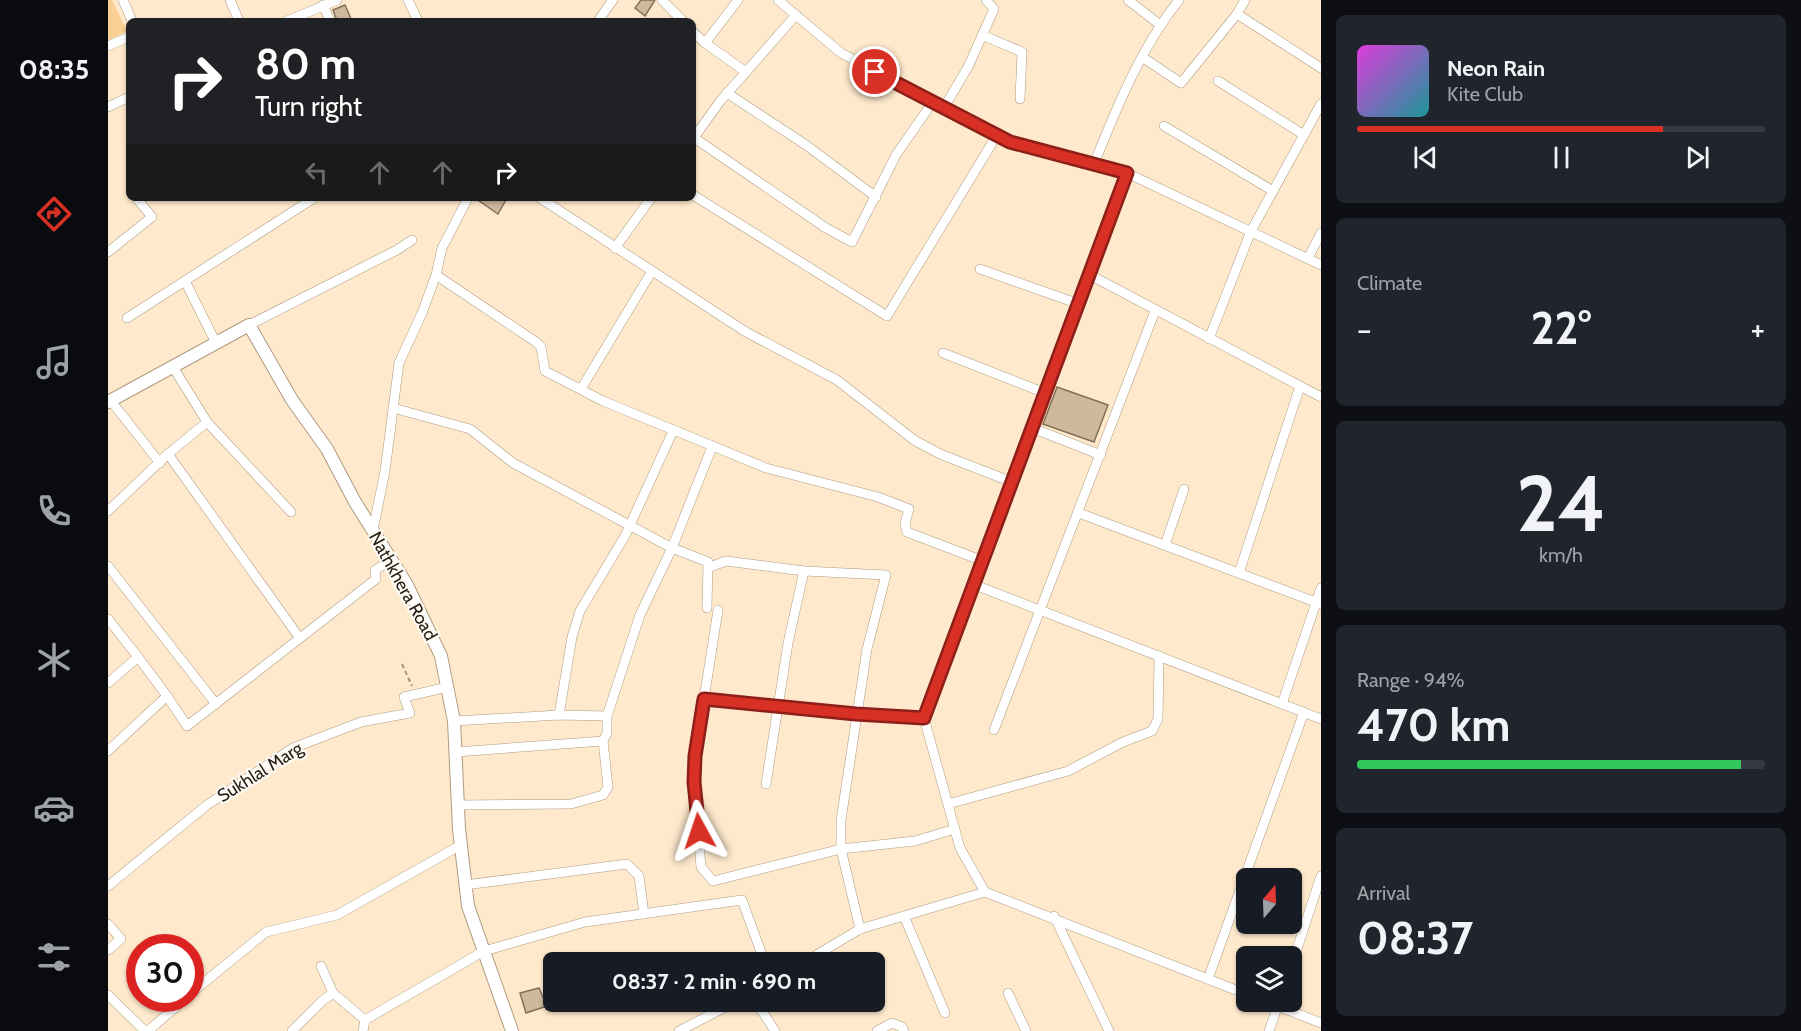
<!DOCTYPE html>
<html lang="en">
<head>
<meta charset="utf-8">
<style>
  :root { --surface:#171b24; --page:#20242c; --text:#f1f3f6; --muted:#9ea1a6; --line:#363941; --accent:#d93025 }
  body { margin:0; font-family:Cabin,sans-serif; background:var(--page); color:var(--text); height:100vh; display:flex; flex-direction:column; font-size:22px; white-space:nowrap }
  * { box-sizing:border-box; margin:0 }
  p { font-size:20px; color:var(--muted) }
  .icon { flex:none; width:33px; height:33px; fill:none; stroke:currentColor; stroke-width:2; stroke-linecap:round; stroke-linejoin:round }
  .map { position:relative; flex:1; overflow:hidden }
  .side { display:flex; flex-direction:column; gap:15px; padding:15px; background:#0d0f14; width:480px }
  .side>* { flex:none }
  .top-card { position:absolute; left:18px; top:18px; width:570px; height:183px; border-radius:9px; box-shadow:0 2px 4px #0004; background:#202124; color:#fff; overflow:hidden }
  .needle { width:39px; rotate:19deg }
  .fabs { position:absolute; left:1128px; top:868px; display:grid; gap:12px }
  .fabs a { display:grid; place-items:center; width:66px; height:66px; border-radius:9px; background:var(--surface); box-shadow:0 2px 4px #0004; font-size:30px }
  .speed { position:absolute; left:18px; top:934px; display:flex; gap:12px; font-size:30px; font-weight:700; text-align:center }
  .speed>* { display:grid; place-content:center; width:78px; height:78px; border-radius:50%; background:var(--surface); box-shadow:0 2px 4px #0004; line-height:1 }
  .speed .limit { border:9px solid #d22; background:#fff; color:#111 }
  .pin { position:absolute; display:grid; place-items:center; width:51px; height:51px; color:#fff; margin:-26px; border:3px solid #fff; border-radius:50%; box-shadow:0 2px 6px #0007 }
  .me { position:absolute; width:66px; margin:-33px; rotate:355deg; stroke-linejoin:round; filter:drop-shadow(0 0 4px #0008) }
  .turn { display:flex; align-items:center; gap:21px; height:126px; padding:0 30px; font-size:27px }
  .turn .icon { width:78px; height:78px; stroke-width:2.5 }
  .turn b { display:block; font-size:42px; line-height:51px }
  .lanes { display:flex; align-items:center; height:57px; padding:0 30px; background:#0003; justify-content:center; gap:30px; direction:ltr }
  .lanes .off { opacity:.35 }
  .big { font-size:45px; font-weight:700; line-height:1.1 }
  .side .card { flex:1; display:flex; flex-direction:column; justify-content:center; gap:9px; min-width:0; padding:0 21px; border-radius:9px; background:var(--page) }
  .side .dial { align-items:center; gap:0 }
  .dial b { font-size:78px; line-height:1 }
  .song { display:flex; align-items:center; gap:18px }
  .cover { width:72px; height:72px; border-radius:9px; background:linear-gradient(135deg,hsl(300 70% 55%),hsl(180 70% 35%)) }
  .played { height:6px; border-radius:3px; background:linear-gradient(90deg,var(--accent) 75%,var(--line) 75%) }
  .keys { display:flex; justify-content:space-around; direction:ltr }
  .heat { display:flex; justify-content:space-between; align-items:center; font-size:33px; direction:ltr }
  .charge { height:9px; border-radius:4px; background:linear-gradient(90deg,#34c759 94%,var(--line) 0) }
  .trip { position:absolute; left:435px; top:952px; width:342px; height:60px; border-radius:9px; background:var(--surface); box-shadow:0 2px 4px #0004; font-weight:700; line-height:60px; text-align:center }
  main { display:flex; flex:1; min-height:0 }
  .tab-bar { display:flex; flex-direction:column; width:108px; justify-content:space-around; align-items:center; background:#090b0e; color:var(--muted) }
  .tab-bar .icon { width:42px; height:42px }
  .tab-bar .selected { color:var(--accent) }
  .tab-bar b { font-size:27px; color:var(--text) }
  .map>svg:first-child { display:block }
</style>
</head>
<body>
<main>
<nav class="tab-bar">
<b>08:35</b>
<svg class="icon selected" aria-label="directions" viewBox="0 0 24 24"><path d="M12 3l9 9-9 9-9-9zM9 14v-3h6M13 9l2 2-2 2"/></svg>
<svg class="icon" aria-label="music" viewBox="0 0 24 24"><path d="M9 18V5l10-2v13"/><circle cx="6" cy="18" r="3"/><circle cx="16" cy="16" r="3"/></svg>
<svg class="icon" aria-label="phone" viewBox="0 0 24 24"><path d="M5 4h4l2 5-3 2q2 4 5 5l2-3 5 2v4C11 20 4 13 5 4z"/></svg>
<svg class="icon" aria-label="climate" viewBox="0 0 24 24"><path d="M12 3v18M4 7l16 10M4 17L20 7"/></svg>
<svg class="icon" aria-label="car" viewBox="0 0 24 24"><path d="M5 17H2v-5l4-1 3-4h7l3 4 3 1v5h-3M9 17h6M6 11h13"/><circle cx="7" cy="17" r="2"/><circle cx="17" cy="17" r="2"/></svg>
<svg class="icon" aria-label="filters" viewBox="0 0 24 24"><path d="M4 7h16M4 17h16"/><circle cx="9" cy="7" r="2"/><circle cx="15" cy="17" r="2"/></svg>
</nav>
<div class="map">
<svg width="1213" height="1031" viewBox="0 0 1213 1031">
  <rect width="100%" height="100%" fill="#fee9cc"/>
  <path fill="#facf93" d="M0,0h4l15,31 -19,9z"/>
  <g fill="#ceb99d" stroke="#837056" stroke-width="1.5">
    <path d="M533,0h14l-10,16 -10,-8z"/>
    <path d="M237,5l7,16h-15l-4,-11z"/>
    <path d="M367,198h32l-9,16z"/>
    <path d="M949,387l51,18 -14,37 -51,-18z"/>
    <path d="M431,988l8,18 -21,7 -6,-20z"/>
  </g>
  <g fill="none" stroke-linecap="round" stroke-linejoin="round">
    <g stroke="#af9b80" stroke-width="10">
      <g id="minor">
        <path d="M15,0l9,21"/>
        <path d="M122,0l9,21"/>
        <path d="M300,0l10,21"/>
        <path d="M554,0l21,21"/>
        <path d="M670,0l63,53 169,89 117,31 194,92"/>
        <path d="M1020,0l31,24"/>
        <path d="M215,5l7,16"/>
        <path d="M1129,14l84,54"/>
        <path d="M179,21l50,-21"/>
        <path d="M490,21l15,-21"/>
        <path d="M585,32l12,11 41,29 50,-57"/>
        <path d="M874,35l40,17 -2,47"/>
        <path d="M597,43l33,-43"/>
        <path d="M0,46l21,-9"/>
        <path d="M1034,57l39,26 56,-69 8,-14"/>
        <path d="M1110,81l86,54"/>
        <path d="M619,93l79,52 70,52"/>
        <path d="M0,107l21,-10"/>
        <path d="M835,109l25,-42 26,-58 -8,-9"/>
        <path d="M1056,126l109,65"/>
        <path d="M585,137l133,91 26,14 44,-87 36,-52"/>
        <path d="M585,139l28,-39 25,-28"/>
        <path d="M986,164c23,-57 46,-115 85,-164"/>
        <path d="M585,195l194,121 110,-181"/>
        <path d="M432,198l206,134 91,48 77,60 26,14 72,28"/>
        <path d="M507,248l36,-50"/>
        <path d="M0,252l44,-35 -14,-17 3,-2"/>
        <path d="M1200,258l13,-25"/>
        <path d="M872,269l99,35"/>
        <path d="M328,275l100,67 5,5 4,24 58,30 163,67 112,29 31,12 -4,14 2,9 76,29"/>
        <path d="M982,275l231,122"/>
        <path d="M77,281l31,62"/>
        <path d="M19,318l187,-120"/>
        <path d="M141,325l148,-75 15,-10"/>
        <path d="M1101,339l42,-108 70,-127"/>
        <path d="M835,353l102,40"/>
        <path d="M65,367l34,55 -39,32 131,183"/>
        <path d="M473,389l71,-118"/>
        <path d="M3,401l49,62"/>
        <path d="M285,408l77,21 43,34 159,85 36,14 -1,46"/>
        <path d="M99,422l84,90"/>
        <path d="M924,428l69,27"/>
        <path d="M0,511l60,-57"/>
        <path d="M971,513l242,91"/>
        <path d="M265,530l12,-59 14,-108 23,-50 14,-38 6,-27 26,-50"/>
        <path d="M1057,545l19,-56"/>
        <path d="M0,566l108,138"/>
        <path d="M602,567l16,-6 78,10"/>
        <path d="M1131,573l61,-187"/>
        <path d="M867,585l346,134"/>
        <path d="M0,619l30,38 -30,26"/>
        <path d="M30,657l29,39"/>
        <path d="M596,699l14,-89"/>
        <path d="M1174,704l39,-116"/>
        <path d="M451,715l13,-78 8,-26 45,-75 48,-105"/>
        <path d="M816,718l-68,-4 -152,-15 -9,57 -1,26 7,85 12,14 128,-32 74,-8 40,-12"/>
        <path d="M346,721l105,-6 48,1"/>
        <path d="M886,730l161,-419"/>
        <path d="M0,751l59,-55 20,30 189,-147 -1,-9 15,-9"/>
        <path d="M348,752l147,-11"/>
        <path d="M658,784l22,-141 16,-72 82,4 -19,74 -26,171v29l19,80"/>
        <path d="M840,804l120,-33 55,-29 29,-11 6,-12 1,-63"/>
        <path d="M349,805l114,-1 32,-9 5,-8 -5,-46 4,-8v-17l33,-101 32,-67 40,-101"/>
        <path d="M357,885l162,-21 12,12 5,38"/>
        <path d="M0,886l99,-81 86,-57 68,-26 49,-9 -6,-16 44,-10"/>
        <path d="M877,892l-25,-44 -36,-130 203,-545"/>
        <path d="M796,916l41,97"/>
        <path d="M946,916l55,115"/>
        <path d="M0,924l13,15 -13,11"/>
        <path d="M695,963l57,-34 125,-37 261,102"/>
        <path d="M1184,964l29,-88"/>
        <path d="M213,966l12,27 32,27"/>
        <path d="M1100,979l96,-267"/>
        <path d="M900,993l18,38"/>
        <path d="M82,994l76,-62 71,-17 124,-70"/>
        <path d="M0,995l37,36"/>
        <path d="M648,1002l19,29"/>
        <path d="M1159,1002l54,21"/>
        <path d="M40,1031l37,-32"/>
        <path d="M184,1031l30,-30 11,-8"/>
        <path d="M255,1031l2,-11 119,-69 101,-29 157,-22 23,63"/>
        <path d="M571,1031l56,-29"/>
        <path d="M769,1031l15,-8 10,4 2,4"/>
        <path d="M1161,1031l10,-29"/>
      </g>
    </g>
    <g stroke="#af9b80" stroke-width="14">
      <path id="tertiary" d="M0,402l141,-77 43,75 35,49 28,53 52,83 34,71 13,65 5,108 9,77 44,125"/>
    </g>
    <path stroke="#a4957f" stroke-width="2" stroke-dasharray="4.5 3" stroke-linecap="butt" d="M294,664l10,22"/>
    <use href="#minor" stroke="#fff" stroke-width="9"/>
    <use href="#tertiary" stroke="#fff" stroke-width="12"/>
  </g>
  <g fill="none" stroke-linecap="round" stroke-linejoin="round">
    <g stroke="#8d1f18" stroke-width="15">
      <path id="route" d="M591,831l-5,-49 1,-26 9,-57 152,15 68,4 203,-545 -117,-31 -135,-70"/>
    </g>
    <use href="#route" stroke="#d93025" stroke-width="10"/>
  </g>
  <g text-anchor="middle" stroke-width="4.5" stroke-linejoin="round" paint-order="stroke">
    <g font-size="18" fill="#251d13" stroke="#fdf9f3">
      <text transform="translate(295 586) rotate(61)" y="6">Nathkhera Road</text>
      <text transform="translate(152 772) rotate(-32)" y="6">Sukhlal Marg</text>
    </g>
  </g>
</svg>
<div class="fabs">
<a><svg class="needle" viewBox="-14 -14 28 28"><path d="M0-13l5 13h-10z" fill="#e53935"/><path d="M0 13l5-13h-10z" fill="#9ea1a6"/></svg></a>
<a><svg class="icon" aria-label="layers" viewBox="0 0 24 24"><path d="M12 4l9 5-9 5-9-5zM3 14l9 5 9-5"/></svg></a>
</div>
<div class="speed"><div class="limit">30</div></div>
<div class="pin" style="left:767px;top:72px;background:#d93025"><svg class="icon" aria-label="arrive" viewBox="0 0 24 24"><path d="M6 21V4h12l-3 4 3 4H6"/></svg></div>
<svg class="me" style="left:591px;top:831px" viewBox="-20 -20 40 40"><path d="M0-17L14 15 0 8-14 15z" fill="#d93025" stroke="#fff" stroke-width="4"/></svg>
<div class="trip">08:37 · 2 min · 690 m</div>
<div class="top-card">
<div class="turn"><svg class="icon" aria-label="right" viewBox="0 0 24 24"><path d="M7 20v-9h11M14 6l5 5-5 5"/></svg><div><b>80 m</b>Turn right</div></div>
<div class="lanes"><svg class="icon off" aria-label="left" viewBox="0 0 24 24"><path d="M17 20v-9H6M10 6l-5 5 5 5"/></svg><svg class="icon off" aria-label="ahead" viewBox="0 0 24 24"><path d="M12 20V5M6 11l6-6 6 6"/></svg><svg class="icon off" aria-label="ahead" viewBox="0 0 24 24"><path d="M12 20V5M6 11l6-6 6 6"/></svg><svg class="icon" aria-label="right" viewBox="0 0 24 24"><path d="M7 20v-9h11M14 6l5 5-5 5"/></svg></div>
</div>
</div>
<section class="side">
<div class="card">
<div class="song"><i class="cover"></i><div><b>Neon Rain</b><p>Kite Club</p></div></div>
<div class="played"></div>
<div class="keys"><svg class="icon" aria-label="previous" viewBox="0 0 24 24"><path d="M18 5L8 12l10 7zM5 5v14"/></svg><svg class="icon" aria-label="pause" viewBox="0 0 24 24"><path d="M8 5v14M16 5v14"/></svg><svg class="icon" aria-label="next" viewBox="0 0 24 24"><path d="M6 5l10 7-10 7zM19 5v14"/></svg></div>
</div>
<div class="card"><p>Climate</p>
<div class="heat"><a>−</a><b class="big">22°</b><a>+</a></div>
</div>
<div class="card dial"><b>24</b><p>km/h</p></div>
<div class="card"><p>Range · 94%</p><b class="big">470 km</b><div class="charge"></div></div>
<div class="card"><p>Arrival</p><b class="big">08:37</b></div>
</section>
</main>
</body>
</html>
